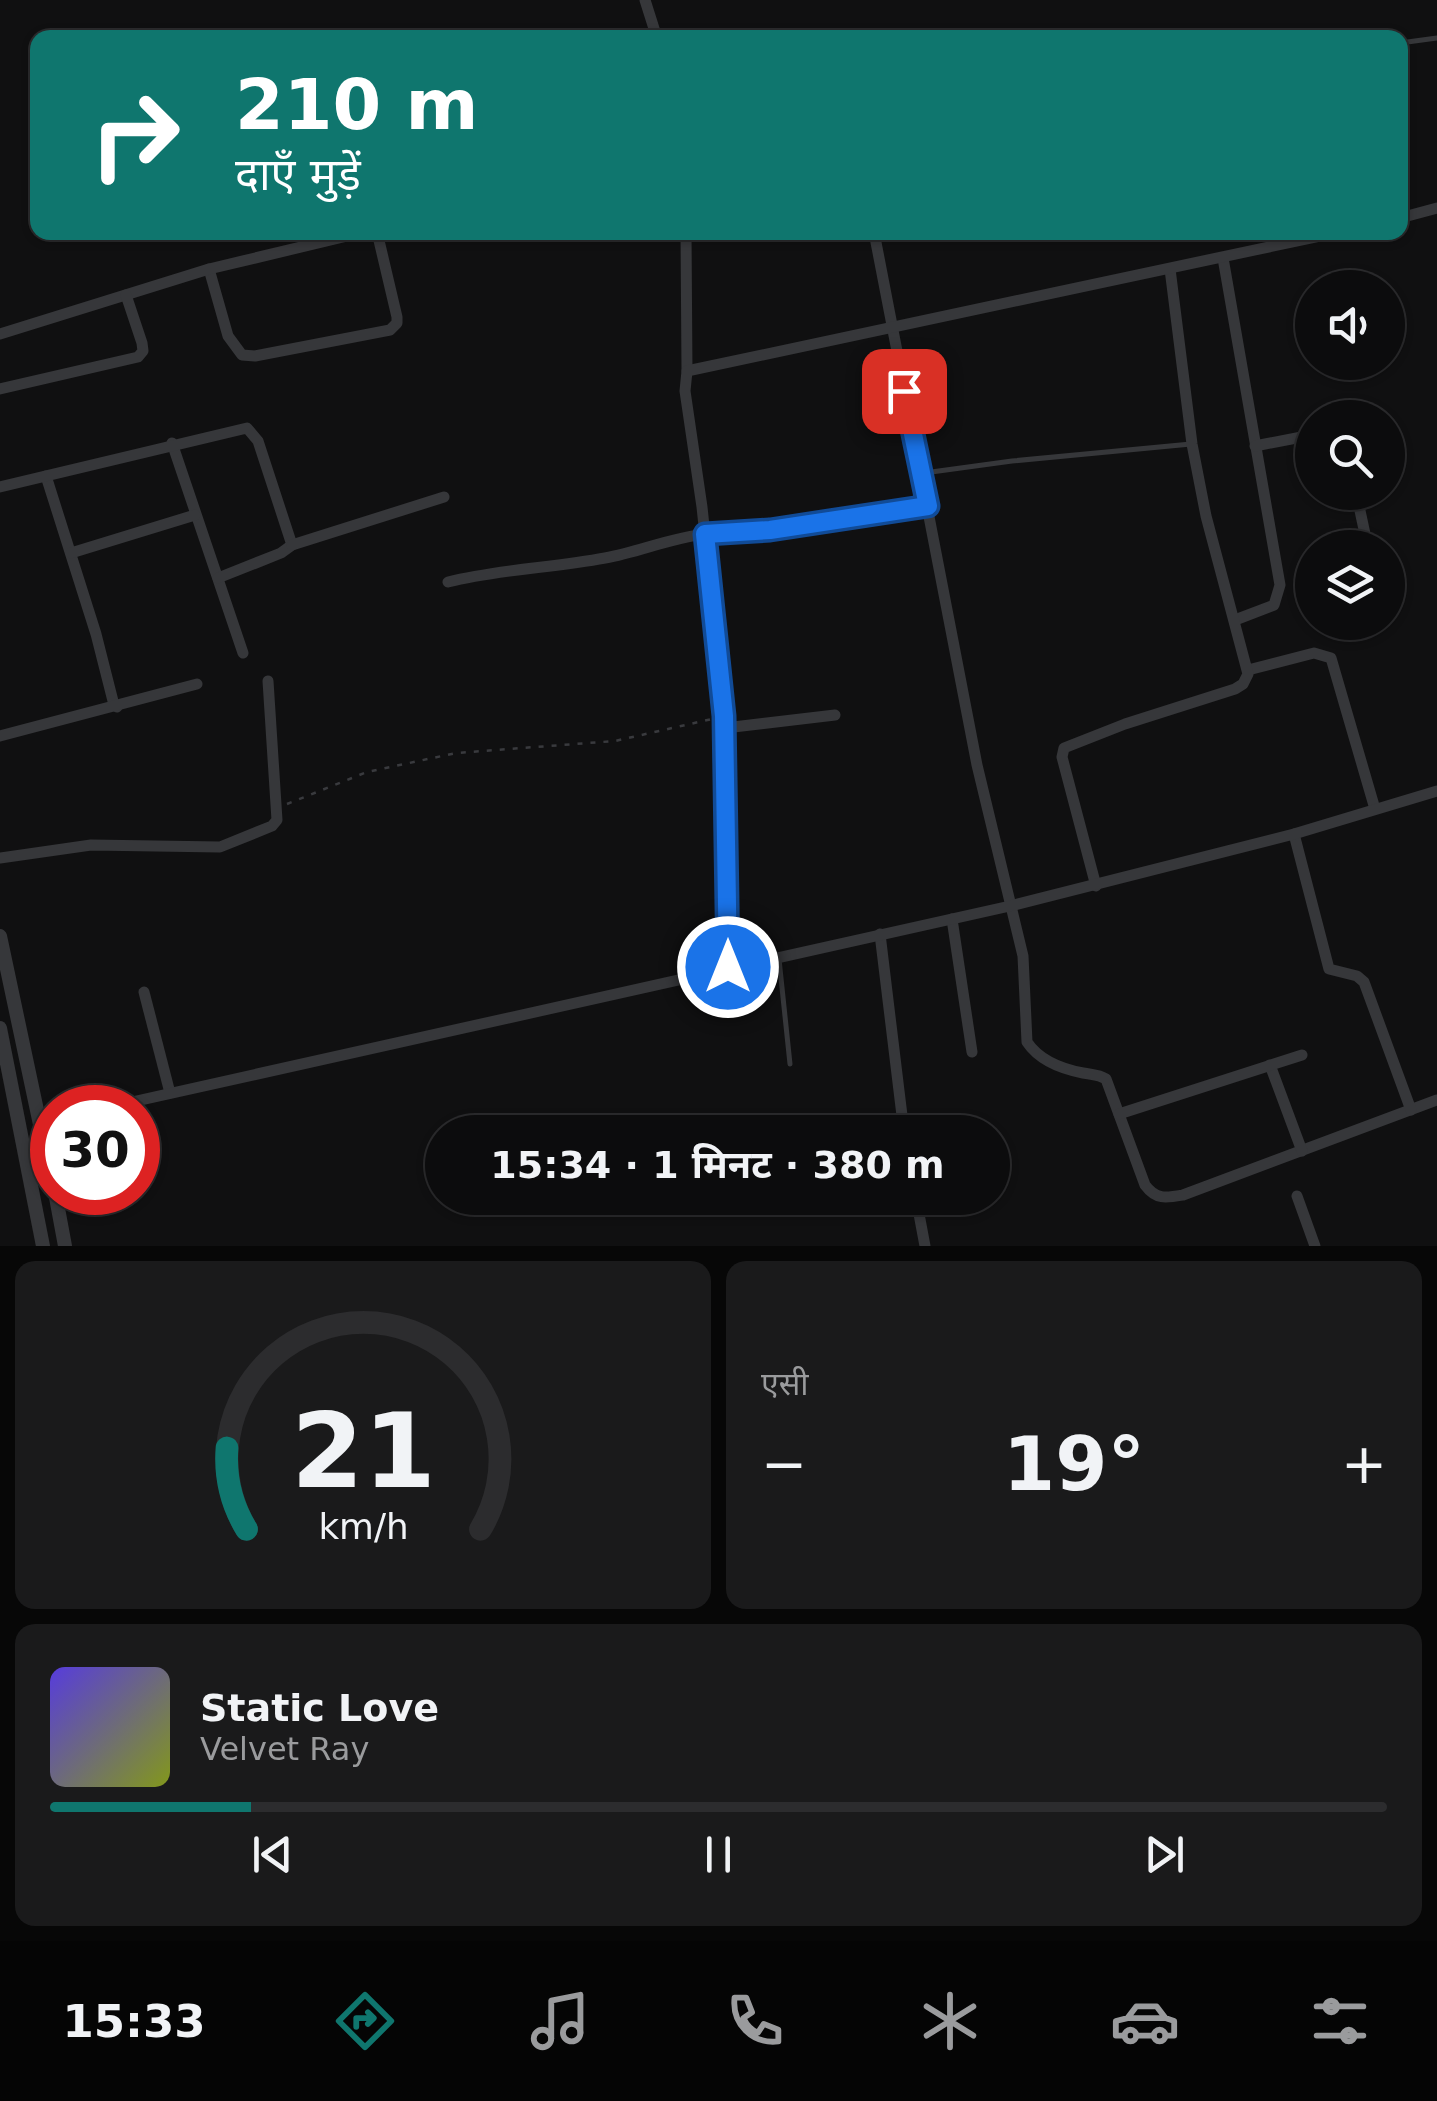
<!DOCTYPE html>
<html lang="hi">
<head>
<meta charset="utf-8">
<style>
  :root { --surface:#0c0c0d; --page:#1a1a1b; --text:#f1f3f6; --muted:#9a9b9d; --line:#2c2c2e; --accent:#0f766e }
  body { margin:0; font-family:"DejaVu Sans","Noto Sans Devanagari",sans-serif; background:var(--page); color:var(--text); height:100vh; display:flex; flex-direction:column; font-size:38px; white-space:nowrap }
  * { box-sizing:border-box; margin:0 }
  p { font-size:32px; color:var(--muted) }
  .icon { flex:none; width:55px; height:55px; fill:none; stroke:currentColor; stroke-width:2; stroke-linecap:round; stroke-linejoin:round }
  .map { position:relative; height:1246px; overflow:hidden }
  .drawer { display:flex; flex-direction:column; gap:15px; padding:15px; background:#070707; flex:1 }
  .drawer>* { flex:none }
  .banner { position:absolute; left:30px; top:30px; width:1378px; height:210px; border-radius:20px; box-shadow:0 2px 8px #0004,0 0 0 2px var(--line); background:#0f766e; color:#fff; overflow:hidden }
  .tools { position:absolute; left:1295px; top:270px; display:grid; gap:20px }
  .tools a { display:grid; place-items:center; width:110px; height:110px; border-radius:50%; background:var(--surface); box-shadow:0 2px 8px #0004,0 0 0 2px var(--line); font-size:50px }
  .speed { position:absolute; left:30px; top:1085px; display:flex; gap:20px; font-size:50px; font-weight:700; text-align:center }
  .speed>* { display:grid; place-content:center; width:130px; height:130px; border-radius:50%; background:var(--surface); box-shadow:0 2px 8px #0004,0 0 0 2px var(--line); line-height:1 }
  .speed .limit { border:15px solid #d22; background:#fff; color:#111 }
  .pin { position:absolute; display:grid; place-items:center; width:85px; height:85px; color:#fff; margin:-42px; border-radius:20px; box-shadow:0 5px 15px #0006 }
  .me { position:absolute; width:110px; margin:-55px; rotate:0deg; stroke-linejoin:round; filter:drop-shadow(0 0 8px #0008) }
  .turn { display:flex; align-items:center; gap:35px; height:210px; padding:0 40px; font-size:45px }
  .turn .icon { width:130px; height:130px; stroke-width:2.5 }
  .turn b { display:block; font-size:70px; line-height:85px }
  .big { font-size:75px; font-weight:700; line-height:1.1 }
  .drawer .card { flex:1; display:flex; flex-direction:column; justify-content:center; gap:15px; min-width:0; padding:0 35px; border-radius:20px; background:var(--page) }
  .drawer .dial { align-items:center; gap:0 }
  .dial svg { height:260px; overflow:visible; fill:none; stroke:var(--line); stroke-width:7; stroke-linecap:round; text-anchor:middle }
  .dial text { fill:var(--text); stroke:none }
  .song { display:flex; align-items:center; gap:30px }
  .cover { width:120px; height:120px; border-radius:15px; background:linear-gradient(135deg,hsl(250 70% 55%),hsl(70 70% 35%)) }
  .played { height:10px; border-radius:5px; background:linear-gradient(90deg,var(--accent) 15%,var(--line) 15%) }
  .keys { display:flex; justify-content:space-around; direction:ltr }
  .heat { display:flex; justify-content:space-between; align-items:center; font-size:55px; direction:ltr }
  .drawer .tiles { flex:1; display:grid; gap:15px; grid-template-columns:1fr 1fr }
  .card:last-child { grid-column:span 2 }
  .trip { position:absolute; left:425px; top:1115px; width:585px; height:100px; border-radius:50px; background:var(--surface); box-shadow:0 2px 8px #0004,0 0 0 2px var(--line); font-weight:700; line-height:100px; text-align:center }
  .menu { display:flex; height:160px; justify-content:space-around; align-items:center; background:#050505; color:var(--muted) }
  .menu .icon { width:70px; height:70px }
  .menu .active { color:var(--accent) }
  .menu b { font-size:45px; color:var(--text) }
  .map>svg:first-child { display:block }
</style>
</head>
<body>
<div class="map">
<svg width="1437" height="1246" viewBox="0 0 1437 1246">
  <rect width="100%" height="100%" fill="#101011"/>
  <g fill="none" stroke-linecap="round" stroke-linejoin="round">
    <path stroke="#393a3e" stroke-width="2.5" stroke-dasharray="5 8" stroke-linecap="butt" d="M287,804l80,-32 89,-19 159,-12 97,-22"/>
    <g stroke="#36373a" stroke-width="5">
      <path d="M1400,43l37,-5"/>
      <path d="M924,473l88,-12 179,-17"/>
      <path d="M708,534l62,-5 155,-22"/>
      <path d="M779,959l11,105"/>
    </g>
    <g stroke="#36373a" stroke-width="11">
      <path d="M645,0l12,38"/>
      <path d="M1400,218l37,-10"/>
      <path d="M686,232l1,139"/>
      <path d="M874,232l103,533 46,191 4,86c12,18 35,27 56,31 10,2 15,1 23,6l39,106c11,15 21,13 38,10l254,-95"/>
      <path d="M1223,258l57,327 -6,20 -39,15"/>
      <path d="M209,269l19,67 14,19 13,1 135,-26 7,-7v-6l-20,-85"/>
      <path d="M0,334l209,-65 155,-37"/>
      <path d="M0,389l138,-32 5,-6 -1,-8 -16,-48"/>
      <path d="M172,443l71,210"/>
      <path d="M1255,446l57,-11"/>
      <path d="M46,476l50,158 18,71 3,2"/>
      <path d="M0,487l247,-59 11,13 34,104 -11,8 -63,25"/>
      <path d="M1356,492l12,56"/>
      <path d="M292,545l152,-48"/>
      <path d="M71,553l124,-38"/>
      <path d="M448,582c52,-13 104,-14 157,-24 34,-6 65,-20 100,-24"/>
      <path d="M1248,670l66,-17 17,5 44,151"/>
      <path d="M725,728l110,-13"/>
      <path d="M0,736l197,-52"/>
      <path d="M1294,834l35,135 28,7 7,6 47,128"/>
      <path d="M0,858l91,-13 129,2 52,-21 5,-6 -9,-139"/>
      <path d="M1096,886l-34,-129 2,-9 61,-24 110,-35 8,-5 5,-10 -42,-158 -14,-72 -22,-175"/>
      <path d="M952,919l20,133"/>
      <path d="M880,934l24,198"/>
      <path d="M728,967l-4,-251 -22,-209 -17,-116 2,-20 652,-139"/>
      <path d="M144,992l26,101"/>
      <path d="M1270,1065l32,86"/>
      <path d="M105,1108l905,-202 284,-72 143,-43"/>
      <path d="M1119,1114l183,-59"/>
      <path d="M1297,1196l18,50"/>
      <path d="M916,1198l9,48"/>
    </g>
    <g stroke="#36373a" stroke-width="14">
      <path d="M0,936l52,245"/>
      <path d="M0,1028l43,218"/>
      <path d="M55,1192l10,54"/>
    </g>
  </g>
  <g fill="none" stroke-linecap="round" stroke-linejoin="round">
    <g stroke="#114b97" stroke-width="25">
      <path id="route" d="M728,967l-4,-251 -19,-182 65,-4 158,-24 -24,-115"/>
    </g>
    <use href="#route" stroke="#1a73e8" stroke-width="18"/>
  </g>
</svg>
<div class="tools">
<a><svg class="icon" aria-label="sound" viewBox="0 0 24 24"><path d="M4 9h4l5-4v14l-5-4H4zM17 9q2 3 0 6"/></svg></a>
<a><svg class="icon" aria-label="search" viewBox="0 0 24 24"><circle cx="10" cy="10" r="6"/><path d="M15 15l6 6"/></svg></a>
<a><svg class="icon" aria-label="layers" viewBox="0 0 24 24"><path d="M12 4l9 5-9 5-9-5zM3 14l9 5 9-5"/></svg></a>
</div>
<div class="speed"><div class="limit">30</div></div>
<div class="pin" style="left:904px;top:391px;background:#d93025"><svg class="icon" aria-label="arrive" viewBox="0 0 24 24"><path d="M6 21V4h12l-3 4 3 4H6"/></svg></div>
<svg class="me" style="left:728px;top:967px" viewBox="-20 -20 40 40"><circle r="17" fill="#1a73e8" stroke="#fff" stroke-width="3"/><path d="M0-11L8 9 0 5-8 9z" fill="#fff"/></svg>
<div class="trip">15:34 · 1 मिनट · 380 m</div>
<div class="banner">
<div class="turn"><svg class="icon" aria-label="right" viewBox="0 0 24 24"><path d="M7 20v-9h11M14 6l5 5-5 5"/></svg><div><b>210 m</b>दाएँ मुड़ें</div></div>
</div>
</div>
<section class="drawer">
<div class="tiles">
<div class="card dial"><svg viewBox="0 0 100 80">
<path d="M14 69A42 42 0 1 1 86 69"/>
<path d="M14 69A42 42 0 0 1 8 44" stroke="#0f766e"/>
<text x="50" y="56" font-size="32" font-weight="700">21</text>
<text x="50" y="72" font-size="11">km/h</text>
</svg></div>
<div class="card"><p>एसी</p>
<div class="heat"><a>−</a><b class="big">19°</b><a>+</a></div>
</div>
<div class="card">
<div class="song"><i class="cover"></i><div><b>Static Love</b><p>Velvet Ray</p></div></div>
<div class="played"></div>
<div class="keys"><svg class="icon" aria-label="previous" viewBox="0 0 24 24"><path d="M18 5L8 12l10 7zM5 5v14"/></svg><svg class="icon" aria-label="pause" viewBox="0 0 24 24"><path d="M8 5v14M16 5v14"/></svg><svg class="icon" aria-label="next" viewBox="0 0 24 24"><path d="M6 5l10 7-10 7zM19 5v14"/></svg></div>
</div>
</div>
</section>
<nav class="menu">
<b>15:33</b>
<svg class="icon active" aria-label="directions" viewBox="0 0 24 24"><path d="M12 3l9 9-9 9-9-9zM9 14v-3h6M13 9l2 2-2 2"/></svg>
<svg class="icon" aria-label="music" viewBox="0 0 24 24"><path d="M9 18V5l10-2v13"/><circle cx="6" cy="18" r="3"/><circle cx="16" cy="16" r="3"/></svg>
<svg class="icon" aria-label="phone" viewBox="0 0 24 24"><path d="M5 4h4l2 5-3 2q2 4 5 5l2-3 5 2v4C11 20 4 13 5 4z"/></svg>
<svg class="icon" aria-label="climate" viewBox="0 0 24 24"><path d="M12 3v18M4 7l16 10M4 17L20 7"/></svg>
<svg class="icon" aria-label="car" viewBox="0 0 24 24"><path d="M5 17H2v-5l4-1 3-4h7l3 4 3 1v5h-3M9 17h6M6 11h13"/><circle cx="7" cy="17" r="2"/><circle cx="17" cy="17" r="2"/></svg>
<svg class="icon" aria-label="filters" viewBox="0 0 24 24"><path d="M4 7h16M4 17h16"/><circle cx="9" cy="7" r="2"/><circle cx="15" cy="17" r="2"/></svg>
</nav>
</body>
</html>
